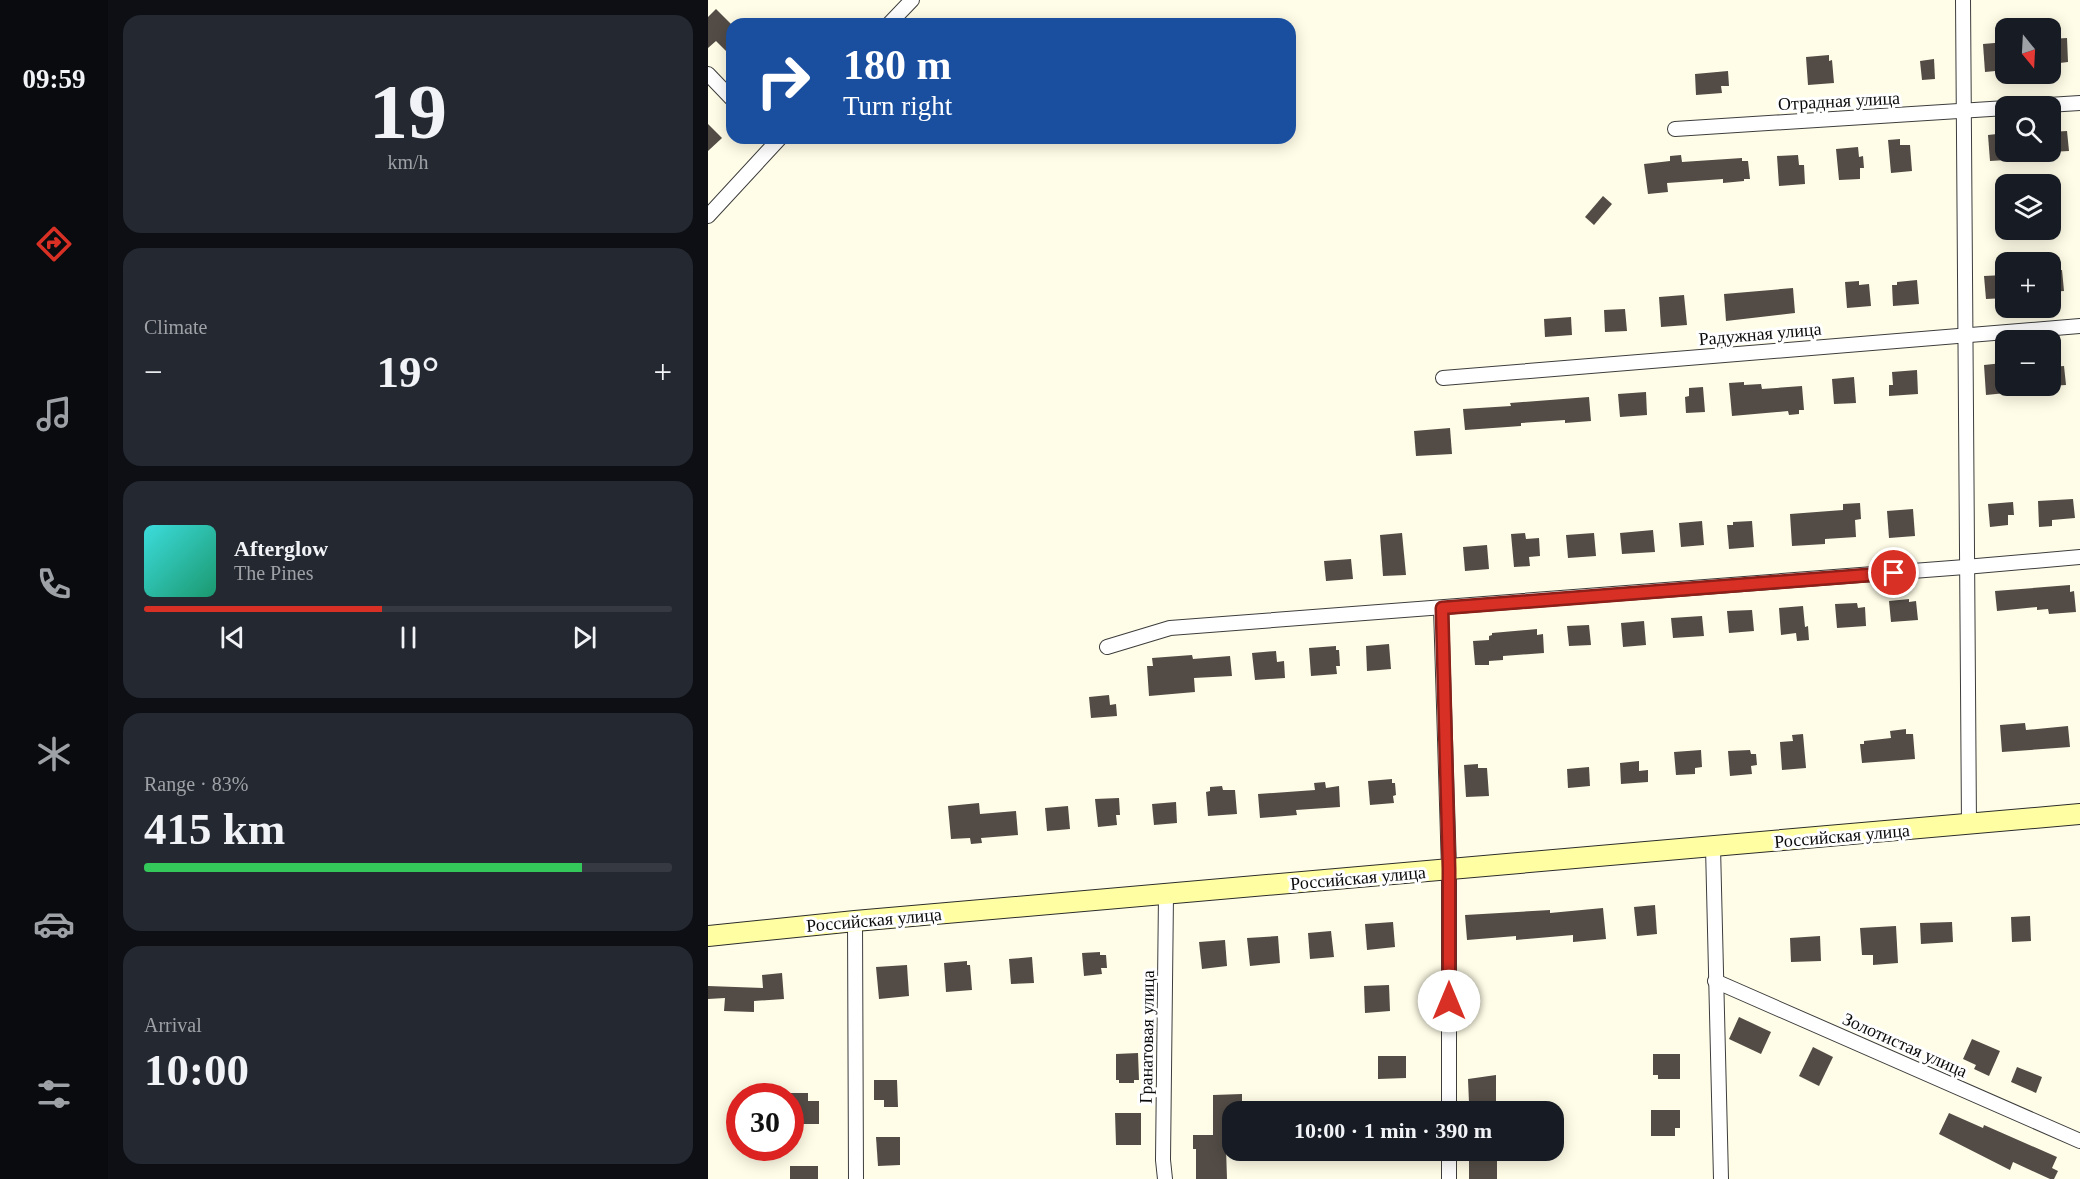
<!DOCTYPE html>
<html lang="en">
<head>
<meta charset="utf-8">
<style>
  :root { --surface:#171b24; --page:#242831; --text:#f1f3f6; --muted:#9ea1a6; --line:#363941; --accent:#d93025 }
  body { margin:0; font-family:Georgia,serif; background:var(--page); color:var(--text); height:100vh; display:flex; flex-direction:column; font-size:22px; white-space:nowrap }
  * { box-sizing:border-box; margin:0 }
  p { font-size:20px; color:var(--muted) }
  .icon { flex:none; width:33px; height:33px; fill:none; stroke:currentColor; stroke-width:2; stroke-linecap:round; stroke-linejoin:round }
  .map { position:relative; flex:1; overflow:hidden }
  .panel { display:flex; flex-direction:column; gap:15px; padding:15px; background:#0d0f14; width:600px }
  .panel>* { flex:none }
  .guide { position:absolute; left:18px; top:18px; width:570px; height:126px; border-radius:18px; box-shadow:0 3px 15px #0003; background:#1a4fa0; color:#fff; overflow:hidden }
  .needle { width:39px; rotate:162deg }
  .fabs { position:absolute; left:1287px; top:18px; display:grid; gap:12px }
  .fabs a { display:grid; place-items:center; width:66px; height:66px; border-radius:12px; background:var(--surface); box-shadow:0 3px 15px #0003; font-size:30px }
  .speed { position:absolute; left:18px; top:1083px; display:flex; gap:12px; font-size:30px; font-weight:700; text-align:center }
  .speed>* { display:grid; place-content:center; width:78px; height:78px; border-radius:50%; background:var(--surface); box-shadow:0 3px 15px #0003; line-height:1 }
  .speed .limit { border:9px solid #d22; background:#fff; color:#111 }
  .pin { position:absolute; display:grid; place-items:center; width:51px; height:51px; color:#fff; margin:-26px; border:3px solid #fff; border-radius:50%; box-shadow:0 2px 6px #0007 }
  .me { position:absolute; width:66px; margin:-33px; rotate:0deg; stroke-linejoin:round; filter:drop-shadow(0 0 4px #0008) }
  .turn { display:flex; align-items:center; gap:21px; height:126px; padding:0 18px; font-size:27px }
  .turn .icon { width:78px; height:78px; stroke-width:2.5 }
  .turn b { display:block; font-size:42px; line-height:51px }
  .big { font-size:45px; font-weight:800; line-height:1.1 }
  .panel .tile { flex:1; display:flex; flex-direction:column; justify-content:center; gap:9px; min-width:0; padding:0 21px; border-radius:18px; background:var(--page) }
  .panel .dial { align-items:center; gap:0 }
  .dial b { font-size:78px; line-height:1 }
  .song { display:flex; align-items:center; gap:18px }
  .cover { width:72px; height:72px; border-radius:9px; background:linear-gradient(135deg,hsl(180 70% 55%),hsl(160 70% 35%)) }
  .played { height:6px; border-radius:3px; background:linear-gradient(90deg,var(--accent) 45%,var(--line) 45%) }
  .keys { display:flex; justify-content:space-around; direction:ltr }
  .heat { display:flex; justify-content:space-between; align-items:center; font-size:33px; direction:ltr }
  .charge { height:9px; border-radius:4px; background:linear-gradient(90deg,#34c759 83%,var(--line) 0) }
  .trip { position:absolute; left:514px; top:1101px; width:342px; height:60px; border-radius:18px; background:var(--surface); box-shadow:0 3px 15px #0003; font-weight:800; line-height:60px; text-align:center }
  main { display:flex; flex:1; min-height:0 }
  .menu { display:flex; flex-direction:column; width:108px; justify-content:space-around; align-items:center; background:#090b0e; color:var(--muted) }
  .menu .icon { width:42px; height:42px }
  .menu .current { color:var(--accent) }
  .menu b { font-size:27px; color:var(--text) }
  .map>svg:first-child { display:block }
</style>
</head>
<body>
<main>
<nav class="menu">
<b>09:59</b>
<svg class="icon current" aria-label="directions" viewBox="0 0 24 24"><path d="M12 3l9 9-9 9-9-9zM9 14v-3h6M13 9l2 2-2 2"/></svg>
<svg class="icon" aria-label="music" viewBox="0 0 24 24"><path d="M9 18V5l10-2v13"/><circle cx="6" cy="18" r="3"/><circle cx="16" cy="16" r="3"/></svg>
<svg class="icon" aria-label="phone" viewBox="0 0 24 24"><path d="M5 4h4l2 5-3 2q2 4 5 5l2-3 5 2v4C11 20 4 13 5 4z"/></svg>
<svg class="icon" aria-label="climate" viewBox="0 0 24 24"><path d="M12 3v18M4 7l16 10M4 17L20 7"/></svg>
<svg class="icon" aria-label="car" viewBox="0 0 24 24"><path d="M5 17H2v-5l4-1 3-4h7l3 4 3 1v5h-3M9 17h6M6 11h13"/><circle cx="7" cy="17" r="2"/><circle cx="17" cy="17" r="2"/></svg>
<svg class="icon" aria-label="filters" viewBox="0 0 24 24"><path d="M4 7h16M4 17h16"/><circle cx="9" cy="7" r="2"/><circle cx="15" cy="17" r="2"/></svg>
</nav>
<section class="panel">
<div class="tile dial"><b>19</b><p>km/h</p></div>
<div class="tile"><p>Climate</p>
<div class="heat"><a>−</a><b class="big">19°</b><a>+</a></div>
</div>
<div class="tile">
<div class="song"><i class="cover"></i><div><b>Afterglow</b><p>The Pines</p></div></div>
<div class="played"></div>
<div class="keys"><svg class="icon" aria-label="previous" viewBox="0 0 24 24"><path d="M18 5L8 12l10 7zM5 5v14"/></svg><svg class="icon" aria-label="pause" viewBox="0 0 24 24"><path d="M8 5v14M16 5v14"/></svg><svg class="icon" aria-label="next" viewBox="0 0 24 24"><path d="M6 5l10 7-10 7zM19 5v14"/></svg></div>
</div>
<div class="tile"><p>Range · 83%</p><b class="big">415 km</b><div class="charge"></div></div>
<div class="tile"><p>Arrival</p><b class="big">10:00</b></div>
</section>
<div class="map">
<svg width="1372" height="1179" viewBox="0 0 1372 1179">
  <rect width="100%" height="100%" fill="#fffde7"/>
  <g fill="#534c46">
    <path d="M8,9l16,16v32l-16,-16 -8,7v-31z"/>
    <path d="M1359,38l1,24 -17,2 -1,-25z"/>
    <path d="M1298,42v28l-21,2 -2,-28z"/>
    <path d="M1121,55v6l3,-1 2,23 -26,2 -2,-28z"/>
    <path d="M1226,59l1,20 -13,1 -2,-19z"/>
    <path d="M1020,71l1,15h-8l1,7 -26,2 -1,-21z"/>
    <path d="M0,124l14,14 -14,13z"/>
    <path d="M1359,131l2,20 -19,1v-20z"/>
    <path d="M1298,133v27l-16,1 -2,-26z"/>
    <path d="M1192,139v6h10l2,26 -21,2 -3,-33z"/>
    <path d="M1150,147l1,10 4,-1 1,12h-4v11l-21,1 -3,-31z"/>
    <path d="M973,155l1,7 60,-4v3h6l2,18h-6v2l-21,2v-4l-56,4 1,9 -20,2 -4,-30 26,-3v-5z"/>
    <path d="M1090,155l1,10h5l1,19 -26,2 -2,-30z"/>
    <path d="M895,196l9,8 -18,21 -9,-8z"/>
    <path d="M1354,270l2,21 -14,1v-21z"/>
    <path d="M1296,275l2,23 -20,1 -2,-23z"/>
    <path d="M1209,280l2,24 -26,2 -1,-21h5v-3z"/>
    <path d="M1151,281v4l10,-1 2,22 -24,2 -2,-26z"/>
    <path d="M1085,288l2,25 -69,8 -2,-27z"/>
    <path d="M976,295l3,30 -26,2 -2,-30z"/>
    <path d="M917,309l2,22 -22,1 -1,-22z"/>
    <path d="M863,317l1,18 -27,2 -1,-18z"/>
    <path d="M1295,363l1,11h2v19l-20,2 -2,-30z"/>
    <path d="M1356,366l2,19 -16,1v-19z"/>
    <path d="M1209,370l1,24 -29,2v-11h4l-1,-13z"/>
    <path d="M1146,377l2,26 -22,1 -2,-25z"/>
    <path d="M1036,382v3l17,-1 1,5 40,-3 2,24h-5v4l-10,1 -1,-4 -56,5 -3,-33z"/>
    <path d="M995,387l2,25 -19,1 -1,-16 4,-1v-8z"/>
    <path d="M938,392l1,23 -27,2 -2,-23z"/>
    <path d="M881,397l2,24 -26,2v-3l-44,3v3l-56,4 -2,-21 48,-3 -1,-3z"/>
    <path d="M742,428l2,26 -36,2 -2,-25z"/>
    <path d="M1365,499l2,19 -23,2v6l-13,1 -1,-26z"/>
    <path d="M1305,502l1,13h-6v10l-18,2 -2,-23z"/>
    <path d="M1152,503l1,16 -6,1 1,17 -31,2v5l-33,2 -2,-32 53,-4v-6z"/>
    <path d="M1205,509l2,27 -26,2 -2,-27z"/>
    <path d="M994,521l2,24 -23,2 -2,-24z"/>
    <path d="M1044,521l2,26 -25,2 -2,-24h6v-3z"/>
    <path d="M945,530l2,22 -33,2 -2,-21z"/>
    <path d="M694,533l4,42 -23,1 -3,-41z"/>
    <path d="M817,533l1,6 13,-1 1,18 -11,1 1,9 -16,1 -3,-33z"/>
    <path d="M886,533l2,23 -28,2 -2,-23z"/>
    <path d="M779,545l2,24 -24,2 -2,-24z"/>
    <path d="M643,559l2,20 -27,2 -2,-20z"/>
    <path d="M1362,585v7l4,-1 2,21 -27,2 -1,-5 -11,1v-3l-40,4 -2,-20z"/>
    <path d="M1201,599v3l7,-1 2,19 -27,2 -2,-21z"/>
    <path d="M1149,603l1,5 7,-1 1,19 -29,2 -2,-24z"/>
    <path d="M1095,606l2,21 3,-1 1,14 -12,1 -1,-8 -15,2 -2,-27z"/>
    <path d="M1044,610l2,21 -25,2 -2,-22z"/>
    <path d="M994,616l2,20 -31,2 -2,-20z"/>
    <path d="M936,621l2,24 -23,2 -2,-24z"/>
    <path d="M881,625l2,20 -22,1 -2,-20z"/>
    <path d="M829,629v6l6,-1 1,19 -41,3v4l-14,1v4h-14l-2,-24 16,-1v-4l3,-1v-2z"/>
    <path d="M681,644l2,25 -24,2 -1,-25z"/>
    <path d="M628,646v4h3l1,16h-4l1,8 -26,2 -2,-28z"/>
    <path d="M568,651l1,11 7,-1 1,17 -30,2 -3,-27z"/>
    <path d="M484,655l1,4 37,-3 2,20 -38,2 1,14 -46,4 -2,-30h6l-1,-8z"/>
    <path d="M401,695l1,10 6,-1 1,12 -26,2 -2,-21z"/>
    <path d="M1317,723l1,7 42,-4 2,21 -68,5 -2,-27z"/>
    <path d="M1198,729v5h7l2,25 -53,4 -2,-19h4v-3l27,-3 -1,-7z"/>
    <path d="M1095,734l3,34 -24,2 -2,-28 13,-1 -1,-6z"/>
    <path d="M993,750l1,17 -7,1v6l-19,1 -2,-23z"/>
    <path d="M1042,750l1,4h5l1,11 -6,1 1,8 -22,2 -2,-25z"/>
    <path d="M931,761v10l9,-1v12l-27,2 -1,-21z"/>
    <path d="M770,764v4h9l2,28 -23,1 -2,-32z"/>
    <path d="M881,767l1,19 -22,2 -1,-19z"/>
    <path d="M684,779v4h3l1,12 -3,1 1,7 -24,2 -2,-24z"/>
    <path d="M617,782l1,6 13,-2 1,21 -44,3 1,5 -37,3 -2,-24 57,-4 -1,-7z"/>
    <path d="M514,786l1,4h12l2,24 -29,2 -2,-24 4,-1v-4z"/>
    <path d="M411,798l1,17h-4l1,10 -19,2 -3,-28z"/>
    <path d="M468,802l1,21 -23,2 -2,-21z"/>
    <path d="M271,803l1,11 36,-3 2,24 -37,3 1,5 -11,1 -1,-6 -19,1 -3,-33z"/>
    <path d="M360,806l2,23 -23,2 -2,-23z"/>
    <path d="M947,905l2,29 -20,2 -3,-29z"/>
    <path d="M895,908l3,31 -33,3v-7l-57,5v-4l-49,4 -2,-25 85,-5v3z"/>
    <path d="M1322,916l1,25 -19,1 -1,-25z"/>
    <path d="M685,922l2,25 -28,3 -2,-26z"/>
    <path d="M1244,922l1,20 -32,2 -1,-21z"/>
    <path d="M1188,926l2,37 -25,2v-10h-11l-2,-27z"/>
    <path d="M623,931l3,26 -24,2 -2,-26z"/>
    <path d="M570,936l2,27 -30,3 -3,-28z"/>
    <path d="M1112,936l1,25 -30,1 -1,-24z"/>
    <path d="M517,940l2,26 -25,3 -3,-27z"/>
    <path d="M392,952v3h6l1,13h-6l1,6 -18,2 -2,-23z"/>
    <path d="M324,957l2,26 -23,1 -2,-25z"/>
    <path d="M259,961v4h3l2,25 -26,2 -2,-29z"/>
    <path d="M199,965l2,31 -30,3 -3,-32z"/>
    <path d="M74,973l2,26 -30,2v11l-30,-1 1,-13 -17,1v-13l55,2 -1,-13z"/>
    <path d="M681,985l1,26 -25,2 -1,-27z"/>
    <path d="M1031,1017l32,15 -10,22 -32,-15z"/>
    <path d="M1264,1039l28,12 -11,25 -15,-7 2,-4 -13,-6z"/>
    <path d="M1105,1047l20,10 -14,29 -20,-10z"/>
    <path d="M430,1053l1,27h-5v3h-15v-3h-3v-26z"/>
    <path d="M945,1054h27v25h-22v-4h-5z"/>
    <path d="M670,1056h28v22l-28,1z"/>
    <path d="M1309,1067l25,10 -6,16 -25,-11z"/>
    <path d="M788,1075v27l-27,1 -1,-24z"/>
    <path d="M166,1080h23l1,27h-14v-7h-10z"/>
    <path d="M83,1093h17v8h11v23h-28z"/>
    <path d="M534,1094v18h-9v4h-3v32h-4l1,31h-31v-30h-3v-14h20v-40z"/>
    <path d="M943,1110h29v18h-5v8h-24z"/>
    <path d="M407,1113h26v32h-25z"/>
    <path d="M1241,1113l34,15 1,-3 73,32 -5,11 6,3 -4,8h-4l-37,-17 -3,8 -71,-36z"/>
    <path d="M168,1137h24v28l-22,1z"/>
    <rect x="761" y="1150" width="28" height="29"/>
    <rect x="82" y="1166" width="28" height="13"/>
  </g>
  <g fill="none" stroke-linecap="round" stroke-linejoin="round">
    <g stroke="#3d3d3d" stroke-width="16">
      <g id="street">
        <path d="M1255,0l6,825"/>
        <path d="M181,24l23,-24"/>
        <path d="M0,74l24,25"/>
        <path d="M1323,106l49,-3"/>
        <path d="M967,129l331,-21"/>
        <path d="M0,216l72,-78"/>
        <path d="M735,378l637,-52"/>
        <path d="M733,608l8,261v243"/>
        <path d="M399,647l63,-19 795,-61 115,-10"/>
        <path d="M1005,847l8,332"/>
        <path d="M147,921l1,258"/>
        <path d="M1007,981l365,160"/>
        <path d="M741,1150v29"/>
        <path d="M457,1179l-2,-19 3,-265"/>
      </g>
    </g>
    <g stroke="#2c2c2c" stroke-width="22">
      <path id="secondary" d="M0,936l147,-15 1225,-107"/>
    </g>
    <use href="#street" stroke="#fff" stroke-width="14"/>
    <use href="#secondary" stroke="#fffea2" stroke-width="20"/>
  </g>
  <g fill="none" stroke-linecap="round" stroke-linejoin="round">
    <g stroke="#8d1f18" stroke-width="15">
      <path id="route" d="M741,1001v-132l-7,-261 452,-35"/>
    </g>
    <use href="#route" stroke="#d93025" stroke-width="10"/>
  </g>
  <g text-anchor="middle" stroke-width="6" stroke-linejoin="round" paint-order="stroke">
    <g font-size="18" fill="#0a0a0a" stroke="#fff">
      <text transform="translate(1131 101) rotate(-3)" y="6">Отрадная улица</text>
      <text transform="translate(1052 334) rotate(-5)" y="6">Радужная улица</text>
      <text transform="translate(1134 836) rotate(-5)" y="6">Российская улица</text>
      <text transform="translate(650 878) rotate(-5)" y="6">Российская улица</text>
      <text transform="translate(166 920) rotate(-5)" y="6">Российская улица</text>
      <text transform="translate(439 1037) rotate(-89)" y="6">Гранатовая улица</text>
      <text transform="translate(1197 1045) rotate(24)" y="6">Золотистая улица</text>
    </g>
  </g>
</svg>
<div class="fabs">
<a><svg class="needle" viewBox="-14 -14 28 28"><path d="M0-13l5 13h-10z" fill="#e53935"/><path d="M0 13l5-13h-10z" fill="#9ea1a6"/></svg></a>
<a><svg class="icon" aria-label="search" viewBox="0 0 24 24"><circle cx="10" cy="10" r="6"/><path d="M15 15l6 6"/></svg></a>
<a><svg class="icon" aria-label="layers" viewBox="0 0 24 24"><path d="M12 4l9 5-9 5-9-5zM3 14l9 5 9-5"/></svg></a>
<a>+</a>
<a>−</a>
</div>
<div class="speed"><div class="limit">30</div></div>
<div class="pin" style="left:1186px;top:573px;background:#d93025"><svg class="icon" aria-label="arrive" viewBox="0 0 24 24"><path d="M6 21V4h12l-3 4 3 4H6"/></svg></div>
<svg class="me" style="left:741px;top:1001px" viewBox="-20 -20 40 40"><circle r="19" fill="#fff"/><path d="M0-13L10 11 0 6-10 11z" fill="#d93025"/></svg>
<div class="trip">10:00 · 1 min · 390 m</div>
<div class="guide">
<div class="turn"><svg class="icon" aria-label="right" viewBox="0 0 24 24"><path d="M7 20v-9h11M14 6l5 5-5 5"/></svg><div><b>180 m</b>Turn right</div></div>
</div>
</div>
</main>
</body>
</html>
